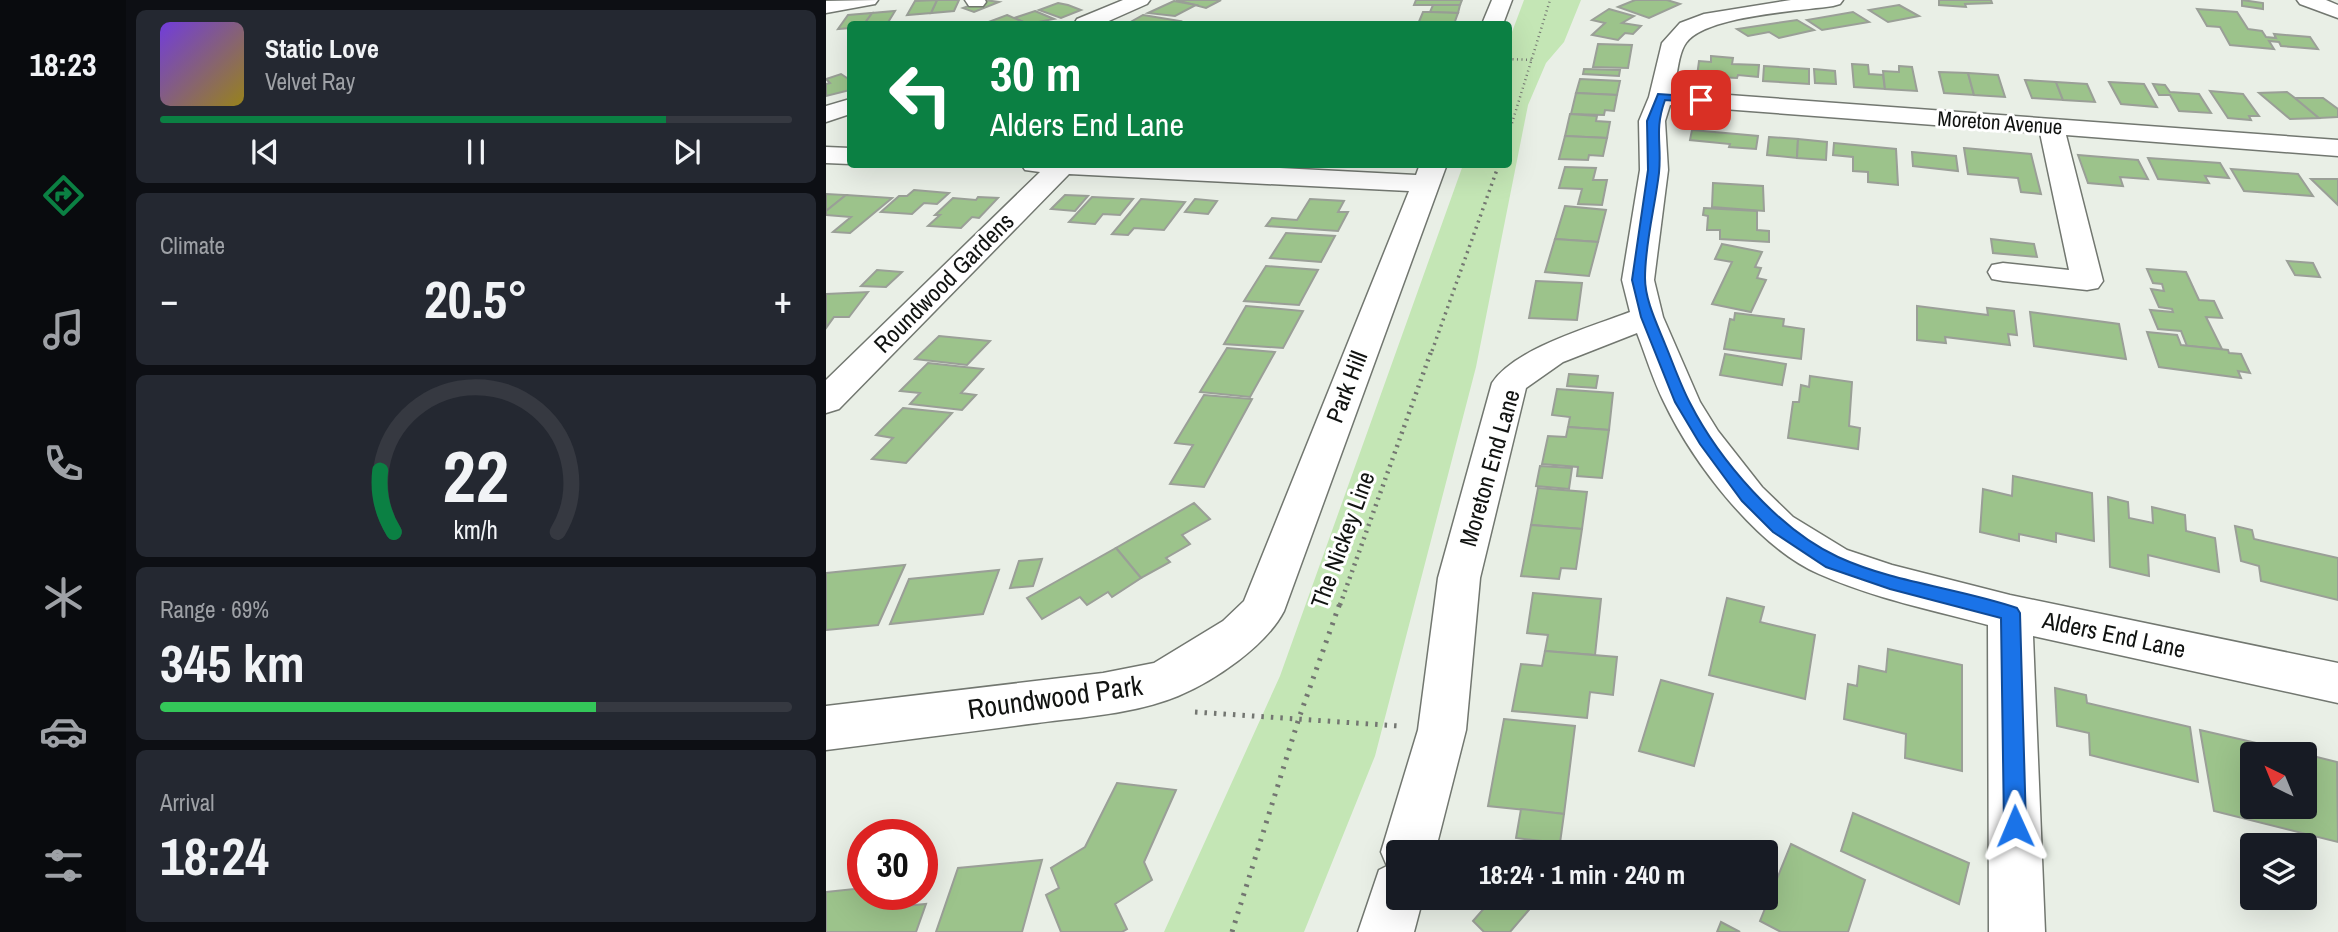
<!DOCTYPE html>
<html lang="en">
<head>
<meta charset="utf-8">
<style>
  :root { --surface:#171b24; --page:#242831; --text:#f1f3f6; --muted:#9ea1a6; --line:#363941; --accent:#0b8043 }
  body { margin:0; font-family:"Archivo Narrow",sans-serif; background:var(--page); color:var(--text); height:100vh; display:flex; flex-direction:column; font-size:26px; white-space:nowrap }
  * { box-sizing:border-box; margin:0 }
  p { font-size:23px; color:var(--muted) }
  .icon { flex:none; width:38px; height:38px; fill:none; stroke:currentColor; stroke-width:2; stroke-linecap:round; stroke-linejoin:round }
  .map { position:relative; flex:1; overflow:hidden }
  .sheet { display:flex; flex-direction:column; gap:10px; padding:10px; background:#0d0f14; width:700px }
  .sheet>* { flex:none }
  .banner { position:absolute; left:21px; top:21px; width:665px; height:147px; border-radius:7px; box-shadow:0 7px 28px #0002; background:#0b8043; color:#fff; overflow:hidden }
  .needle { width:46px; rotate:317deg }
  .buttons { position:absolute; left:1414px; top:742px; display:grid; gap:14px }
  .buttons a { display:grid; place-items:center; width:77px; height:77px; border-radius:7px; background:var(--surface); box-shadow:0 7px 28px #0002; font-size:35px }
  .speed { position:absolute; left:21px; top:819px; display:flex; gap:14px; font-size:35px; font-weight:700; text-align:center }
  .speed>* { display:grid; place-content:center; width:91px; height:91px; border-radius:50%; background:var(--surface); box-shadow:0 7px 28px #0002; line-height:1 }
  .speed .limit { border:10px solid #d22; background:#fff; color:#111 }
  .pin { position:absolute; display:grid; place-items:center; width:60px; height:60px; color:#fff; margin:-30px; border-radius:14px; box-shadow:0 4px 10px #0006 }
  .me { position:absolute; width:77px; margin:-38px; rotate:359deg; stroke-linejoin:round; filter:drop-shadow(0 0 5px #0008) }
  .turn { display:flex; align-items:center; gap:24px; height:147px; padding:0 28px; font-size:32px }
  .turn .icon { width:91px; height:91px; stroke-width:2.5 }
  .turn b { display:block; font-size:49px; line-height:60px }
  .big { font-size:52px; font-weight:800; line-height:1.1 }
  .sheet .tile { flex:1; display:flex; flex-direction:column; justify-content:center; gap:10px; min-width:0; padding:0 24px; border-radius:10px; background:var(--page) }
  .sheet .dial { align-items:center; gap:0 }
  .dial svg { height:182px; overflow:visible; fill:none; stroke:var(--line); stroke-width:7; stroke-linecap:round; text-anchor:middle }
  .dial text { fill:var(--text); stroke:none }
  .song { display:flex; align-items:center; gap:21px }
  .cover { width:84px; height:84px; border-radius:10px; background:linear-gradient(135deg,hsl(260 70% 55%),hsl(50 70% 35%)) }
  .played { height:7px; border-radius:4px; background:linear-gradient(90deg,var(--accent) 80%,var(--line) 80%) }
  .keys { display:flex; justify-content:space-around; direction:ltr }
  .heat { display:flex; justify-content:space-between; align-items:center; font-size:38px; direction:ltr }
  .charge { height:10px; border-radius:5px; background:linear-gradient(90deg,#34c759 69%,var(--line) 0) }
  .trip { position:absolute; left:560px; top:840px; width:392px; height:70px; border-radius:7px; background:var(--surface); box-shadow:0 7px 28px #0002; font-weight:800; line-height:70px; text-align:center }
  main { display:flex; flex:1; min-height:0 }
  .tabs { display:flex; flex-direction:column; width:126px; justify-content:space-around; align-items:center; background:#090b0e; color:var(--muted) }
  .tabs .icon { width:49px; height:49px }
  .tabs .active { color:var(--accent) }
  .tabs b { font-size:32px; color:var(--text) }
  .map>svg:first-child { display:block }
</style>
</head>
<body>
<main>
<nav class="tabs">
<b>18:23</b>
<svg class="icon active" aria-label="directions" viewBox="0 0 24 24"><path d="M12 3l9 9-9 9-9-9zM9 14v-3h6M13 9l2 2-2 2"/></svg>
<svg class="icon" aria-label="music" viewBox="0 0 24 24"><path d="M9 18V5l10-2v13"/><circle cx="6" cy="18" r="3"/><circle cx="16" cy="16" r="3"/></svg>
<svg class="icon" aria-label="phone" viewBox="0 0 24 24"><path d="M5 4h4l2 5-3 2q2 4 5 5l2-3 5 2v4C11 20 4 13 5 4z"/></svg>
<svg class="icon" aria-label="climate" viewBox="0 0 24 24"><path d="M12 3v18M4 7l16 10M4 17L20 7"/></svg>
<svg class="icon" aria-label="car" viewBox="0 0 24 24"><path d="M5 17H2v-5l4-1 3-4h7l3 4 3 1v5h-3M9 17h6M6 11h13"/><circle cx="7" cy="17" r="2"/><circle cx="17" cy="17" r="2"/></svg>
<svg class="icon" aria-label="filters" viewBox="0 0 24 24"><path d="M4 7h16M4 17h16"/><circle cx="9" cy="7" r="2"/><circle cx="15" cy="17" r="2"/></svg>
</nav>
<section class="sheet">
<div class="tile">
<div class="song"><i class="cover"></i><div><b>Static Love</b><p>Velvet Ray</p></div></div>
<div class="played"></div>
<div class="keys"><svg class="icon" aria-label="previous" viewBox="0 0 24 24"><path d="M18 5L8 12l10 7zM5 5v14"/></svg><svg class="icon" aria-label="pause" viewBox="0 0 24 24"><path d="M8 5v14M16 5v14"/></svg><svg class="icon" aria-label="next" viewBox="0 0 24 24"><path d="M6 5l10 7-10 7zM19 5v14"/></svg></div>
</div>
<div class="tile"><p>Climate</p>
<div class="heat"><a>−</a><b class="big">20.5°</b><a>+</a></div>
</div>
<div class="tile dial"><svg viewBox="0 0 100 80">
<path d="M14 69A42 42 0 1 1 86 69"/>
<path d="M14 69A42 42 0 0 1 8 42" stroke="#0b8043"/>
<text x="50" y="56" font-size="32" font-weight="700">22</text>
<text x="50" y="72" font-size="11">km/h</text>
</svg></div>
<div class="tile"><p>Range · 69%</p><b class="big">345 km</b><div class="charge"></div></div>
<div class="tile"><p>Arrival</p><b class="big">18:24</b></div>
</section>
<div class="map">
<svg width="1512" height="932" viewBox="0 0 1512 932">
  <rect width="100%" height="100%" fill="#e9efe6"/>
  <path fill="#c4e6b5" d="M698,0h57l-17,42 -18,21 -18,42 -52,262 -101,389 -71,176h-140l116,-256 183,-511 45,-1 1,-124z"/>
  <g fill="#9cc38b" stroke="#9a9f97" stroke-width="2">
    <path d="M111,0h22l-5,11 -23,2z"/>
    <path d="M111,0l-6,13 -24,2 8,-14z"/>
    <path d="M159,0l14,2 -25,10 -11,-4z"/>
    <path d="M350,0h45l-15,8z"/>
    <path d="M590,0h46l-2,5h-46z"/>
    <path d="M809,0h32l13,4 -31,14 -31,-11z"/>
    <path d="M1113,0h52l1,3 -27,1 1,3 -27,-2z"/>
    <path d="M1416,0l21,3v6l-21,-3z"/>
    <path d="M348,1l22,4 -21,11 -27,-3z"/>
    <path d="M232,3l10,2 13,5 -20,8 -22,-8z"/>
    <path d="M607,5h27l-2,8 -28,-1z"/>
    <path d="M1073,5l20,11 -31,6 -19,-12z"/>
    <path d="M783,9l25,7 -12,7 19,3 -8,8 -8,-1 -7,7 -26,-5 13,-12 -13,-3z"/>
    <path d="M1371,9l40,3 11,17 14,2 4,6 10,1 -2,-4 36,3 8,12 -37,-3 -2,-4 -10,-1 5,8 -44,-4 -10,-18 -13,-1z"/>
    <path d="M69,11l-8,13h-23l8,-11z"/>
    <path d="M209,11l19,8 -26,5 -14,-6z"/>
    <path d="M597,12h7l28,1 -4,11h-36z"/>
    <path d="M1027,12l16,10 -47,8 -15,-10z"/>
    <path d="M46,13l-8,11h-14v4l-12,1 10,-14z"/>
    <path d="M181,15l21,9 -42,-1z"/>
    <path d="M317,15l37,6 -5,3h-48z"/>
    <path d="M971,20l17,10 -35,8 -10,-6 -21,4 -11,-7z"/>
    <path d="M772,44l34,1 -4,23 -35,-1z"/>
    <path d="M885,56l22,2 -1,6 27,1 -1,12 -20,-2 -1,3 -40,-2 2,-15 12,1z"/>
    <path d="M1026,64l16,1 1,9 14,1 2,14 -31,-2z"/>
    <path d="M938,66l45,3v15l-46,-3z"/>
    <path d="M1073,66l13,1 5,24 -32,-2 -2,-18 16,1z"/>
    <path d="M758,69l36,1 -1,6 -36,-2z"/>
    <path d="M988,69l21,2 1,13 -21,-1z"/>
    <path d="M1113,72l29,1 6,22 -30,-2z"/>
    <path d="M1142,73l30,2 7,22 -31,-2z"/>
    <path d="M15,74l9,6v10l-24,6v-12l4,-1 -4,-4z"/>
    <path d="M754,79l40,2 -3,14 -41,-2z"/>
    <path d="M1199,80l31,2 7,18 -31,-2z"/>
    <path d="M1230,82l31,2 8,18 -32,-2z"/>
    <path d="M1283,82l35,2 13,23 -36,-3z"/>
    <path d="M1327,84l12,1 5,7 29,2 12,19 -32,-2 -9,-16h-11z"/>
    <path d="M1384,91l33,3 16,22h-10l2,4 -23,-2z"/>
    <path d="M1461,92l8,6 24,20 -29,1 -31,-26z"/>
    <path d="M750,93l41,2 -3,16 -9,-1 -1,5 -33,-1z"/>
    <path d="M1469,98h28l15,11v8l-19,1z"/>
    <path d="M744,114l27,2 -1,5 14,1 -3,16 -42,-2z"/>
    <path d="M866,130l66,6 -2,13 -27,-2 1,-3 -40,-4z"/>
    <path d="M739,136l42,2 -4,18 -14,-1 -1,5 -29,-1z"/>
    <path d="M943,137l29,2 -1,19 -30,-3z"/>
    <path d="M972,139l29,3 -1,18 -29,-2z"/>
    <path d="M1008,143l62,6 2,36 -30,-3v-10l-15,-1v-14l-20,-2z"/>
    <path d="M1138,148l67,6 10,40 -20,-2 -3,-14 -50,-4z"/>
    <path d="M1086,152l44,4 2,15 -45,-5z"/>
    <path d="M1252,155l60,5 10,19 -28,-2 3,9 -35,-3z"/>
    <path d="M1322,158l72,5 9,15 -24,-2 4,7 -51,-4z"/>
    <path d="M739,167l31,1 -3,12h14l-5,25 -24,-1 4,-15 -23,-1z"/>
    <path d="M1405,169l67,5 15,22 -69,-5z"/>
    <path d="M1485,179h27v26z"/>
    <path d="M887,183l50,3 1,25 -52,-4z"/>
    <path d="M88,190l35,3 -12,11 -13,-1 -12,11 -31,-2 18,-16h8z"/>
    <path d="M0,194l20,1 -20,16z"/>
    <path d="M20,195l46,3 -42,35 -17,-1 18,-15 -25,-2v-4z"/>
    <path d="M239,195l23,1 -13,15 -24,-2z"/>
    <path d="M152,197l20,1 -19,20 -7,-1 -11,11 -33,-2 12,-11h-5l18,-17 23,2z"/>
    <path d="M266,197l41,2 -13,16 -17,-1 -8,10 -26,-2z"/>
    <path d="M315,199l44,3 -21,28 -30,-2 -6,7 -16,-1z"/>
    <path d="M369,199l22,2 -9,13 -23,-2z"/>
    <path d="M484,199l34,2 -6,11h10l-10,19 -72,-5 6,-8 25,2z"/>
    <path d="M739,206l41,4 -8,32 -43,-3z"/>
    <path d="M878,208l53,3v19l12,1v11l-49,-3v-9h-13l1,-14 -5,-1z"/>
    <path d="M460,233l49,3 -14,26 -51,-4z"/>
    <path d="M729,239l43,3 -9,34 -44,-4z"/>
    <path d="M1165,239l43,5 3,13 -44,-4z"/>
    <path d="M896,244l40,8 -7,15 6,1 -4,10 9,2 -15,32 -39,-8 20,-42 -17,-3z"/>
    <path d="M1461,261l26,2 7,14 -25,-2z"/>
    <path d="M440,266l52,4 -19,35 -55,-4z"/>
    <path d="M1321,269l39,3 13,28 15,1 8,17 -16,-1 16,32 -35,-3 -6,-15 -23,-2 -8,-19 23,2 -1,-3 -13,-2 -8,-18 13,2 -2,-7 -9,-1z"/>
    <path d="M51,270l25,2 -16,15 -25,-1z"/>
    <path d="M710,281l46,2 -5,37 -48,-2z"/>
    <path d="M42,292l-19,25h-15l-8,11v-34z"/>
    <path d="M420,306l57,5 -20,37 -59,-4z"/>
    <path d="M1091,306l71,9 -1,-7 27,3 3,24 -9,-1 2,11 -65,-8 1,6 -29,-3z"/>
    <path d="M1204,312l89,12 7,35 -92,-13z"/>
    <path d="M909,313l49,6 -1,7 21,3 -3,30 -77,-10 6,-30 4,1z"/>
    <path d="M1321,332l30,3 4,10 47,5 1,3 12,1 9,19 -12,-2 3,7 -82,-11z"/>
    <path d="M113,336l51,5 -23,24 -52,-6z"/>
    <path d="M401,348l48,4 -25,45 -50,-5z"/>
    <path d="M899,354l61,10 -4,21 -62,-10z"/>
    <path d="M102,363l55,6 -22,24 15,2 -14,15 -52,-6 10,-11 -20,-2z"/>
    <path d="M743,374l29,2 -2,12 -29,-2z"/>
    <path d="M984,376l42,6 -3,44 11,2 -2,21 -70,-11 5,-36h6l2,-17 8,2z"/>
    <path d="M731,389l56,4 -4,37 -41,-3 2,-10 -18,-2z"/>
    <path d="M378,395l48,4 -48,88 -34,-3 23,-39 -18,-2z"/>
    <path d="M77,408l49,5 -46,50 -34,-4 21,-21 -17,-3z"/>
    <path d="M742,427l41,3 -7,48 -25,-2 1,-9 -36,-3 6,-28 18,1z"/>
    <path d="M714,466l32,2 -3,21 -33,-3z"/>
    <path d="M1187,476l79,17 2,48 -38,-8v9l-37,-8v7l-39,-9 3,-43 29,7z"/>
    <path d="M712,488l49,4 -5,37 -51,-4z"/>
    <path d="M1282,497l20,5 1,16 24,5 -1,-16 33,8 1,16 29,7 4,34 -71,-17 1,21 -39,-9z"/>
    <path d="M368,503l16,16 -28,16 8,9 -24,14 4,4 -29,16 -25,-30z"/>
    <path d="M705,525l51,4 -6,40 -15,-1 -2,11 -38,-3z"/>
    <path d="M1409,526l17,4 2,9 84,19v42l-77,-19 -2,-15 -18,-5z"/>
    <path d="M290,548l25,30 -29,19 -4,-5 -21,13 -7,-8 -38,22 -15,-21z"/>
    <path d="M216,559l-9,27 -23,2 9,-27z"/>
    <path d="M79,565l-27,60 -52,5v-57z"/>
    <path d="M173,570l-16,44 -93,10 19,-45z"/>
    <path d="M707,593l68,6 -6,56 -50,-4 3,-16 -21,-2z"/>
    <path d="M901,598l37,9 -4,15 55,13 -10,64 -96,-24z"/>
    <path d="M1062,649l74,16v106l-57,-13 1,-24 -62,-15 4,-35 9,2 2,-20 27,6z"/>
    <path d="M719,651l72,6 -4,38 -23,-3 -3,26 -75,-7 9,-47 21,2z"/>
    <path d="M835,680l52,14 -19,72 -55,-15z"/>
    <path d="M1229,688l31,7 1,8 103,24 8,55 -108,-27 -1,-22 -32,-7z"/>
    <path d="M678,719l71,7 -11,88 -76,-8z"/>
    <path d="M1374,730l104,24h-52v53h53v-53l32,8 1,80 -124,-31z"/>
    <path d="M291,783l59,7 -32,72 8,18 -37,24 12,25 -5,3h-61l-15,-37 13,-7 -8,-20 34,-21z"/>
    <path d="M695,809l43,5 -4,29 -44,-5z"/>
    <path d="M1027,813l116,50 -10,41 -118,-53z"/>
    <path d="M684,843l46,5v4h-47z"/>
    <path d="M965,844l74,36 -17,52h-67l-21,-11z"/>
    <path d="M216,860l-20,72h-86l22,-64z"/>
    <path d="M37,888v6h35l-4,13 32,-3 -10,28h-90v-40z"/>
    <path d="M667,898h46l-29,34h-26l-11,-11z"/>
    <path d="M895,922l19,10h-23z"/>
  </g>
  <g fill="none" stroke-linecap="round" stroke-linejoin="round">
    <g stroke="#727770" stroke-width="3">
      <g id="minor">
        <path d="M52,0l-3,4 -49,9v-12z"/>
        <path d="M139,0h20l1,2 -3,4h-14z"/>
        <path d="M297,0h27l-3,4 -45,20h-28l3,-5z"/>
        <path d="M666,0h20l-9,24h-21z"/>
        <path d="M965,0h52l-3,4 -7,2c-34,5 -128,10 -147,37 -8,11 -9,34 -12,48l664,49v16l-272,-21 37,146 -5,7 -11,2 -84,-9 -11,-2 -4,-7 4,-7 11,-2 66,7 -29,-137 -370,-28 -5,16 3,49 -14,110 9,37 37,85 18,29 44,56 31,30 54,33 45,15 118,30 328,68v40l-305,-67 12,296h-56l-1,-307c-56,-15 -115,-27 -169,-51 -62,-27 -126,-111 -155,-172 -11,-22 -18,-46 -27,-69l-74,29 -37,26 -46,190 -14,152 -31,122h-37v46h25l-9,34h-56l21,-62 8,-4 -6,-14 37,-122 20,-152 54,-195c23,-35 99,-56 138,-71l-8,-32 18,-110 -1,-49 10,-24 13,-54 18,-20 24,-9z"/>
        <path d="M1471,0h29l12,5v13l-38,-14z"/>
        <path d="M24,99v15l-24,8v-16z"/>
        <path d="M0,147l24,1v16l-24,-1z"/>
        <path d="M195,164h182l213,11 4,-11h27l-163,447c-18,35 -70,70 -106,85 -44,18 -95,21 -141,27 -70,9 -141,18 -211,27v-44l277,-33 51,-10 69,-42 21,-20 165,-410 -340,-17 -230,235 -13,4v-33l214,-208 -15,-2z"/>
      </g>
    </g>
    <g stroke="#737671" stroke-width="2.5" stroke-dasharray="1 3.5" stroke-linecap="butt">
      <path d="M682,59l26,1"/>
      <path d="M682,136l42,-136"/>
    </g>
    <path stroke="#737671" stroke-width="3.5" stroke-dasharray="2 4.5" stroke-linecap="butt" d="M606,351l67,-187"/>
    <path stroke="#737671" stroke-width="4.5" stroke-dasharray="2 5" stroke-linecap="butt" d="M514,605l92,-256"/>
    <g stroke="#737671" stroke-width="5" stroke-dasharray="2.5 7" stroke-linecap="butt">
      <path d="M369,712l204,14"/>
      <path d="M406,932l67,-214 41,-115"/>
    </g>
    <use href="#minor" fill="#fff" fill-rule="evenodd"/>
  </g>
  <path fill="#1a73e8" stroke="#114b97" stroke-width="2" d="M832,94l43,3 5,3 -5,3 -36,-3c-11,31 -3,43 -6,73 -4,34 -14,70 -14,105 0,22 12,46 20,66 8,19 15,40 25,59 29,57 89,127 148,154 57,26 120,31 179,51l3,5 6,213 -3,7 -8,3 -8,-3 -3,-7 -3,-208 -111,-29 -64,-22 -53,-35 -31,-31 -42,-57 -25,-42 -34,-85 -9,-37 16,-110 -1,-49z"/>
  <g text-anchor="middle" stroke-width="6" stroke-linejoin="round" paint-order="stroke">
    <g font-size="21" fill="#111311" stroke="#fff">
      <text transform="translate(1174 123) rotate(4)" y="7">Moreton Avenue</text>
    </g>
    <g font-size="24" fill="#111311" stroke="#fff">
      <text transform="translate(118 283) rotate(-45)" y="8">Roundwood Gardens</text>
      <text transform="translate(521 387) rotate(-69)" y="8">Park Hill</text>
      <text transform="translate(664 468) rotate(-74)" y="8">Moreton End Lane</text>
      <text transform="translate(517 540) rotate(-70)" y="8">The Nickey Line</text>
      <text transform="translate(1288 635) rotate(12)" y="8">Alders End Lane</text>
    </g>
    <g font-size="28" fill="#111311" stroke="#fff">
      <text transform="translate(229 697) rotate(-8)" y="10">Roundwood Park</text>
    </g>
  </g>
</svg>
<div class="buttons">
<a><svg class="needle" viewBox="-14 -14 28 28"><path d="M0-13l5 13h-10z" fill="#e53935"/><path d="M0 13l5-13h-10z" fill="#9ea1a6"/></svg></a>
<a><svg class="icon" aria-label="layers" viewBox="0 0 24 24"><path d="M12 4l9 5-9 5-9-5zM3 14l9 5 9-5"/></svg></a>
</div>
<div class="speed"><div class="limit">30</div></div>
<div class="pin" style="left:875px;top:100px;background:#d93025"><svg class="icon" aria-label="arrive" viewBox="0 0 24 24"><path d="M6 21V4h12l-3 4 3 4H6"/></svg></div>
<svg class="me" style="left:1189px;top:826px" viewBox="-20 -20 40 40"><path d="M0-17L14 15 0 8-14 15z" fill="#1a73e8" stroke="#fff" stroke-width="4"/></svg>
<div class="trip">18:24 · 1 min · 240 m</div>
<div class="banner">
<div class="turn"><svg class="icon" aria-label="left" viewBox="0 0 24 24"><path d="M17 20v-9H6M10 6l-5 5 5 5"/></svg><div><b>30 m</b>Alders End Lane</div></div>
</div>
</div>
</main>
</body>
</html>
